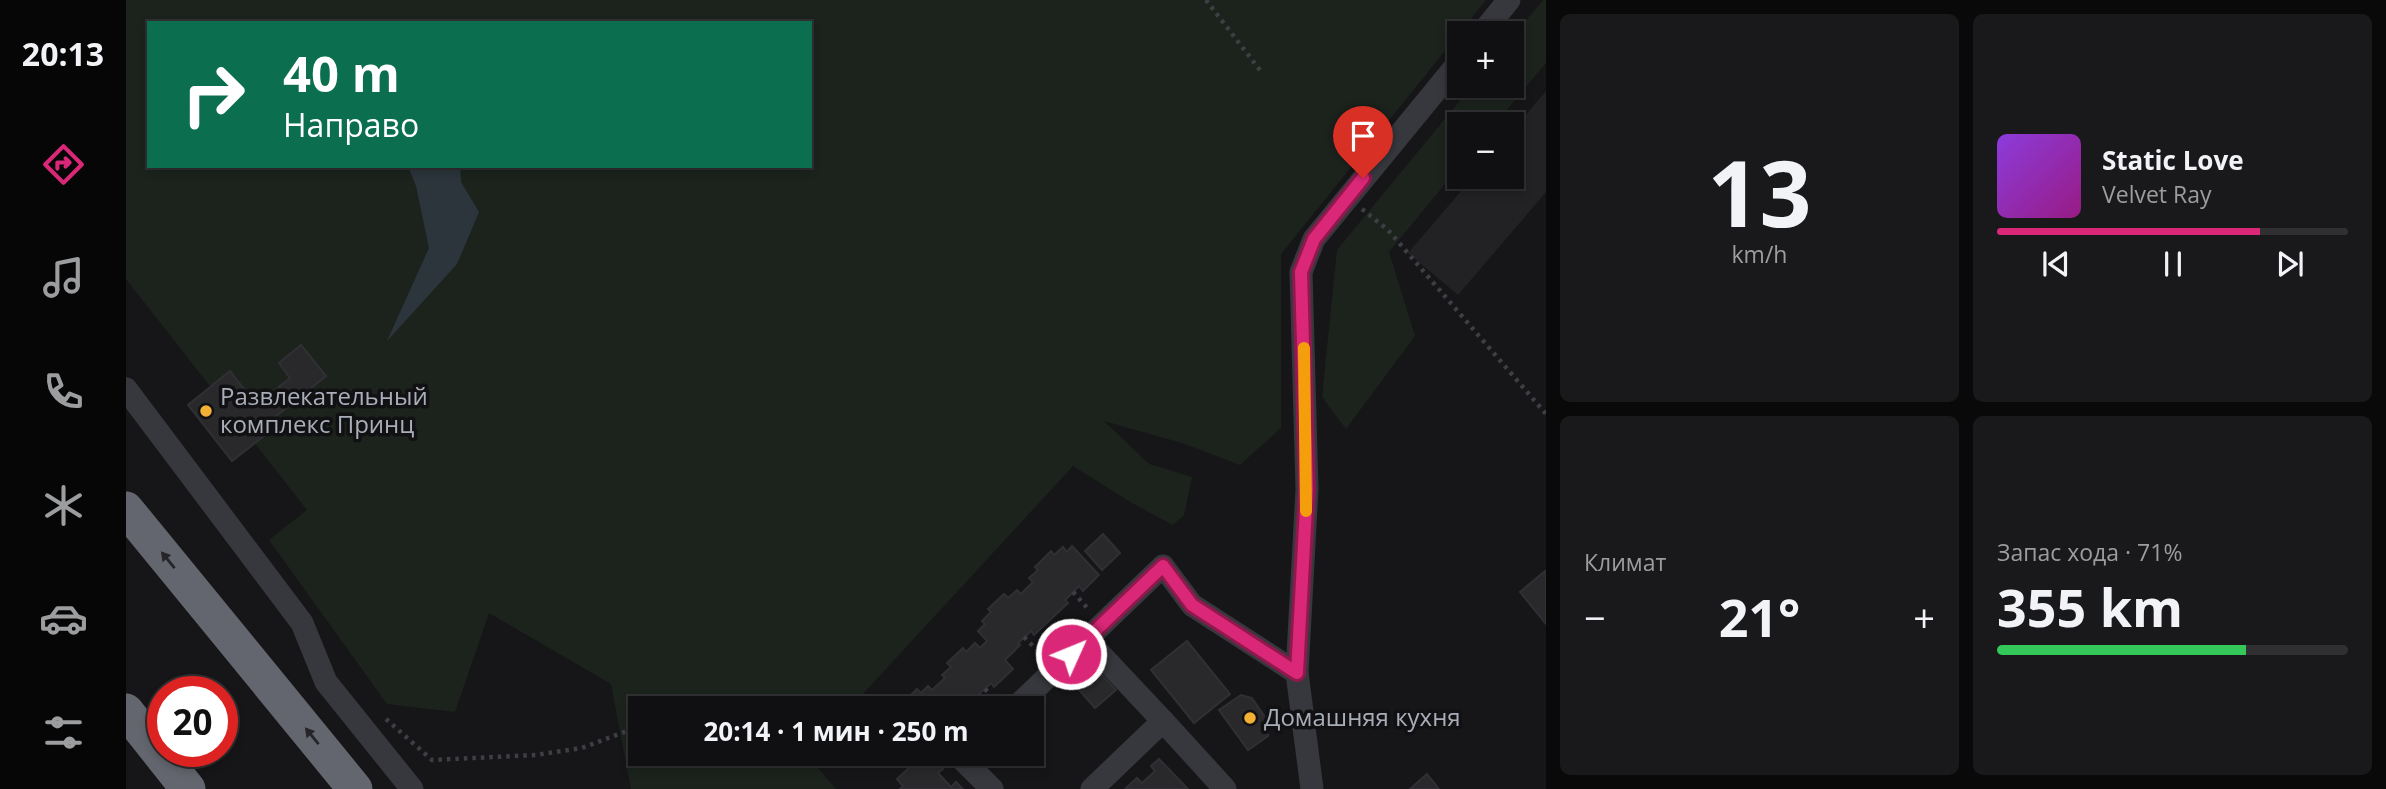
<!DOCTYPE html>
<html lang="ru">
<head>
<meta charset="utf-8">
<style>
  :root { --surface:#101012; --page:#19191b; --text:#f1f3f6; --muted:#9c9d9f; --line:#303032; --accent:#db2777 }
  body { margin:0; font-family:"Open Sans",sans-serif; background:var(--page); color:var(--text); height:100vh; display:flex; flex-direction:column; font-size:26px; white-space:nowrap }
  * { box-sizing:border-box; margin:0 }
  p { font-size:23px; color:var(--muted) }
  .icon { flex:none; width:38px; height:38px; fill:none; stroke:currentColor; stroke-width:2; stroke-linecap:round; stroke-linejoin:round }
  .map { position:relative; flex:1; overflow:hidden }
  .side { display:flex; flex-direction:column; gap:14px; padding:14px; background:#09090a; width:840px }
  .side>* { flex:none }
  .guide { position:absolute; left:21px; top:21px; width:665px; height:147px; border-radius:0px; box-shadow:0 4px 10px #0003,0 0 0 2px var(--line); background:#0b6e4f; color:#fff; overflow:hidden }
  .controls { position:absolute; left:1321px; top:21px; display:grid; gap:14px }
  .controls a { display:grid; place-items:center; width:77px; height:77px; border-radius:0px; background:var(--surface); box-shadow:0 4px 10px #0003,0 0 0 2px var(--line); font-size:35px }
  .speed { position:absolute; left:21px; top:676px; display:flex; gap:14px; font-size:35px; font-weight:700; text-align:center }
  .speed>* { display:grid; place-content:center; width:91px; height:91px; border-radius:50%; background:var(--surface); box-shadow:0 4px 10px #0003,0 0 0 2px var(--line); line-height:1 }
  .speed .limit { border:10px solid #d22; background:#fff; color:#111 }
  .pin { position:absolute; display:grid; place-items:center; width:60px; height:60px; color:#fff; margin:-72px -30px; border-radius:50% 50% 50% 0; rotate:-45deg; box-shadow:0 0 7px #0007 }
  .pin .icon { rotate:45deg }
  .me { position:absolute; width:77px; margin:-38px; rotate:46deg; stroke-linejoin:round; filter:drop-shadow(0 0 5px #0008) }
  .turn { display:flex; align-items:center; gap:24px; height:147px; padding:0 21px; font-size:32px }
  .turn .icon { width:91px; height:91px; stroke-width:2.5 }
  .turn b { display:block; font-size:49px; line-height:60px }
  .big { font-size:52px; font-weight:700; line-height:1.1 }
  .side .tile { flex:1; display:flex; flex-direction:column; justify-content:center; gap:10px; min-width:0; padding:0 24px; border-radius:10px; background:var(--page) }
  .side .dial { align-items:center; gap:0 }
  .dial b { font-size:91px; line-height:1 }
  .song { display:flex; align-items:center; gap:21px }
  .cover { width:84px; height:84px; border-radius:10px; background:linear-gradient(135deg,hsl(270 70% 55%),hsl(310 70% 35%)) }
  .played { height:7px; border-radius:4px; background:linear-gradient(90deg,var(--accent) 75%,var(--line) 75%) }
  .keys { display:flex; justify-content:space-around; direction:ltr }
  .heat { display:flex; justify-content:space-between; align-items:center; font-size:38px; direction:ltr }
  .charge { height:10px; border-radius:5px; background:linear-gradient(90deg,#34c759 71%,var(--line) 0) }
  .side .tiles { flex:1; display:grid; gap:14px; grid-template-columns:repeat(2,1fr) }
  .trip { position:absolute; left:502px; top:696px; width:416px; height:70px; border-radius:0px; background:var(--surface); box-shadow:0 4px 10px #0003,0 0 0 2px var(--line); font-weight:700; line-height:70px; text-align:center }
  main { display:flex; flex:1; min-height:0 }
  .tabs { display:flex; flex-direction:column; width:126px; justify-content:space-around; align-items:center; background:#060607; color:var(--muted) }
  .tabs .icon { width:49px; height:49px }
  .tabs .current { color:var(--accent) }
  .tabs b { font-size:32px; color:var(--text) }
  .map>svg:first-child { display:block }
</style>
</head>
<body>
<main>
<nav class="tabs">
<b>20:13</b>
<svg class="icon current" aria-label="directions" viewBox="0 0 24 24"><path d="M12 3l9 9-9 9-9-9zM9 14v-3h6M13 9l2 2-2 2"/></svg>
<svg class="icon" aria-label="music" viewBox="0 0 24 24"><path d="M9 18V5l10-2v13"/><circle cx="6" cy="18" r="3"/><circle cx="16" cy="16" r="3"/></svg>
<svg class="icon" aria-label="phone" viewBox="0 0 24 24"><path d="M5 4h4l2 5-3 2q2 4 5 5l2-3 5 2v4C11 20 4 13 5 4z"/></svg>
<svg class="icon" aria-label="climate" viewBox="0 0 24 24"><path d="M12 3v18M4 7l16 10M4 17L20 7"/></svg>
<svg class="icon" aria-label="car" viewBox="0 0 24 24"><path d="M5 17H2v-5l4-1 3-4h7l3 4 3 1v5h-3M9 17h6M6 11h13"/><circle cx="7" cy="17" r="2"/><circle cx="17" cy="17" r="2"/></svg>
<svg class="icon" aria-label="filters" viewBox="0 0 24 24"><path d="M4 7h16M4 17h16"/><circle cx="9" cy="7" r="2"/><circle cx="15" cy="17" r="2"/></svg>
</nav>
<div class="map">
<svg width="1420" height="789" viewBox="0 0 1420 789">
  <rect width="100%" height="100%" fill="#161618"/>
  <path fill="#222225" d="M1420,91v101l-88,103 -50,-42 65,-76h39v-46z"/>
  <g fill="#1c231d" fill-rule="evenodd">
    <path d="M0,0h1360l-205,254v174l-41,37 -58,-22 -78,-22 45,43 43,13 -8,38 -11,10 -41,-22 -59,-37 -224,243h-209v45h166l30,35h-205l-20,-105 -122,-71 -34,99 -68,-8 -118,-164 38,-30 -181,-231zM23,23h661v143h-661z"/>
    <path d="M1417,0h3v63l-51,61h-35l-1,43 -70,85 26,84 -69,93 -24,-32 15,-147 135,-164h40v-49z"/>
  </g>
  <path fill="#2c353c" d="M282,166h52l1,16 18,30 -22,52 -70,77 42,-93 -13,-62z"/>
  <g fill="#29292c" stroke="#303034" stroke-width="2">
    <path d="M175,345l25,31 -57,46 5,6 -42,33 -44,-56 42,-34 26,34 34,-27 -11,-15z"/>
    <path d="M977,534l17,19 -18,17 -17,-19z"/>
    <path d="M946,546l27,29 -16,16 -4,-5 -14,14 3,3 -34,32 -3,-4 -13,12 2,2 -15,15 8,9 -19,18 -3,-4 -13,12 3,4 -10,10h-69l-2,-3 17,-17 4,4 7,-7 4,4 13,-12 -3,-3 9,-8 -4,-4 16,-15 3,4 9,-9 5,5 7,-7 -9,-10 7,-7 -3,-3 9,-9 -3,-3 16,-15 4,4 9,-8 4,4 12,-12 -4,-4 9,-8 -3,-3 16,-16 3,4 9,-8 4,5z"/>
    <path d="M1419,571l1,2v51l-26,-32z"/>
    <path d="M1061,641l43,53 -36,29 -43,-53z"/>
    <path d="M967,665l23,25 -21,18 -22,-25z"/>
    <path d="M1115,695l11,3 17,25 -1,13 -20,14 -29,-40z"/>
    <path d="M778,754h25l14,15 -5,4 13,14 5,-5 7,7h-63l3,-3 -6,-7 16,-15z"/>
    <path d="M1033,759l29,30h-63l12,-11 5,5 13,-12 -4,-5z"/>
    <path d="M1301,774l12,15h-29z"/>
  </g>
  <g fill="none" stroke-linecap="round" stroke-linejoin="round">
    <g stroke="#3d3f44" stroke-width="4.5" stroke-dasharray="3.5 5" stroke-linecap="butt">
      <path d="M1080,0l56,73"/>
      <path d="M1236,209l26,21 158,184"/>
      <path d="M947,592l16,18"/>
      <path d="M898,637l17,17"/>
      <path d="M859,689l11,12"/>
      <path d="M260,719l46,41 104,-5 46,-7 58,-22"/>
    </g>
    <g stroke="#37383d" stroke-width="23">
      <path d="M1356,33l27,-33"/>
      <path d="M0,389l176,234 24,59 86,107"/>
      <path d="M960,639l77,82 -71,68"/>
      <path d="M888,709l149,-143 29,39 105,68"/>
      <path d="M1037,721l62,68"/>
      <path d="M839,754l-4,4 31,31"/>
      <path d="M1186,789l-15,-116 10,-184 -6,-217 13,-33 146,-178"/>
    </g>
    <g stroke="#63666e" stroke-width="35">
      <path d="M0,509l229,280"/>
      <path d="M0,711l62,78"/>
    </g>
  </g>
  <defs><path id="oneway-solid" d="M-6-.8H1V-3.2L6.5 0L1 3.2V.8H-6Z" transform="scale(1.75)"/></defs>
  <g fill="#26262a">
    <use href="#oneway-solid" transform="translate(42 560) rotate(-129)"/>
    <use href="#oneway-solid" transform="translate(186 736) rotate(-129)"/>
  </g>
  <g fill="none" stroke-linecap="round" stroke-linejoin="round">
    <g stroke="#8e194d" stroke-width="18">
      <path id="route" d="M945,654l92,-88 29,39 105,68 10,-184 -6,-217 13,-33 49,-61"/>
    </g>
    <use href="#route" stroke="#db2777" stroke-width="12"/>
    <path stroke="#f59e0b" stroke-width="12" d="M1178,348l2,163"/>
  </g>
  <g fill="#f2b134" stroke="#111113" stroke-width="2.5">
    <circle cx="80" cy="411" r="7"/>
    <circle cx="1124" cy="718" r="7"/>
  </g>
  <g text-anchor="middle" stroke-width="7" stroke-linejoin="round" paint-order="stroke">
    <g font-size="24" fill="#a8adb8" stroke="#111113" text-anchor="start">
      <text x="94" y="405">Развлекательный<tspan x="94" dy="28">комплекс Принц</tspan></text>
      <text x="1138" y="726">Домашняя кухня</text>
    </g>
  </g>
</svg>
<div class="controls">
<a>+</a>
<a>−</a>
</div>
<div class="speed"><div class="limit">20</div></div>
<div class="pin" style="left:1237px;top:178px;background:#d93025"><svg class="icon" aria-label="arrive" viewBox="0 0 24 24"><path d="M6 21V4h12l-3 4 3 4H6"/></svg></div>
<svg class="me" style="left:945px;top:654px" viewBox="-20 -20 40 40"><circle r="17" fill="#db2777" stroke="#fff" stroke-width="3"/><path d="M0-11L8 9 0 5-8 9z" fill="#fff"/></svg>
<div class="trip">20:14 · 1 мин · 250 m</div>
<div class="guide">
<div class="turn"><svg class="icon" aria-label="right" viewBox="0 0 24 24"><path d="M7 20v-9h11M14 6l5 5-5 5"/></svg><div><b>40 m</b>Направо</div></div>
</div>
</div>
<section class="side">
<div class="tiles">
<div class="tile dial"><b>13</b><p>km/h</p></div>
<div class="tile">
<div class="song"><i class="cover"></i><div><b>Static Love</b><p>Velvet Ray</p></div></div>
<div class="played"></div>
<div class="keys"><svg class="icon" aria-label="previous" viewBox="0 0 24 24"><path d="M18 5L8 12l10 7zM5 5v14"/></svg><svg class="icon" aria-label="pause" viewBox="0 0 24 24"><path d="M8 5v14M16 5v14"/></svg><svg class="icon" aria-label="next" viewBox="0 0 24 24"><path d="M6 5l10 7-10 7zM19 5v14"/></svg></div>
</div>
<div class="tile"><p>Климат</p>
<div class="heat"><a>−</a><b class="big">21°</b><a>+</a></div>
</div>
<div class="tile"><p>Запас хода · 71%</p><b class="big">355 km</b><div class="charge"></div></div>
</div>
</section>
</main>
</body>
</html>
